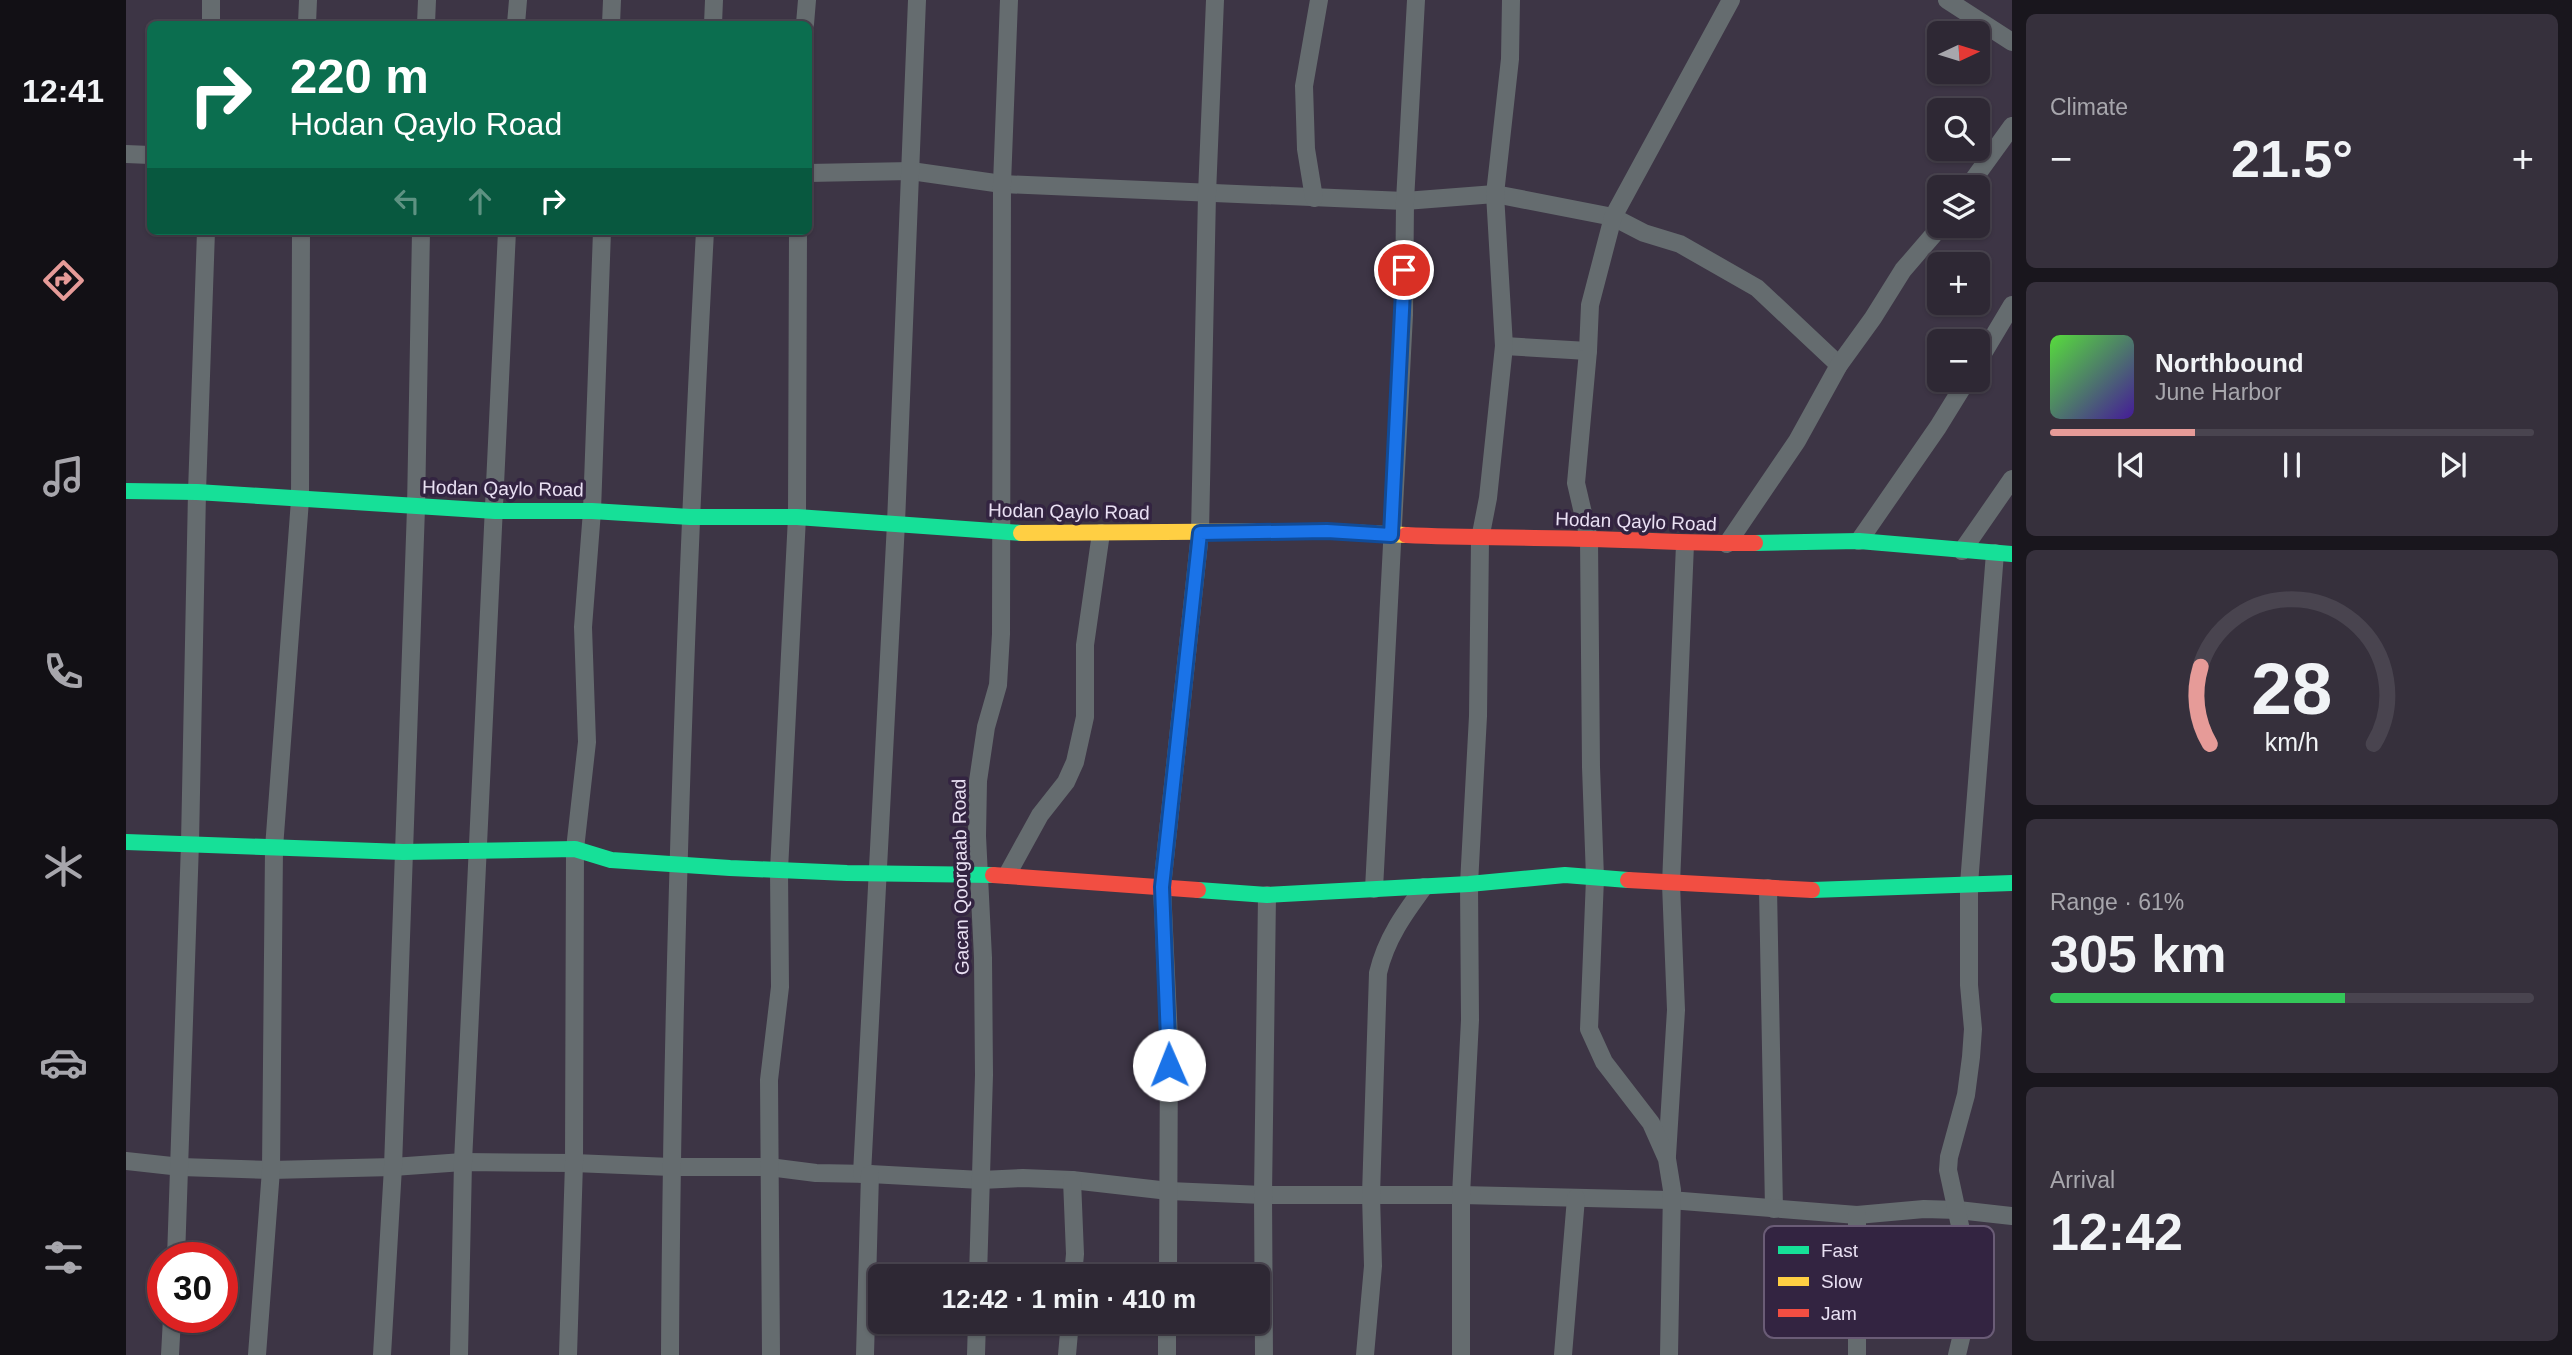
<!DOCTYPE html>
<html lang="en">
<head>
<meta charset="utf-8">
<style>
  :root { --surface:#2e2834; --page:#36303c; --text:#f1f3f6; --muted:#a7a6ac; --line:#49444f; --accent:#e69b98 }
  body { margin:0; font-family:Helvetica,sans-serif; background:var(--page); color:var(--text); height:100vh; display:flex; flex-direction:column; font-size:26px; white-space:nowrap }
  * { box-sizing:border-box; margin:0 }
  p { font-size:23px; color:var(--muted) }
  .icon { flex:none; width:38px; height:38px; fill:none; stroke:currentColor; stroke-width:2; stroke-linecap:round; stroke-linejoin:round }
  .map { position:relative; flex:1; overflow:hidden }
  .details { display:flex; flex-direction:column; gap:14px; padding:14px; background:#19161d; width:560px }
  .details>* { flex:none }
  .banner { position:absolute; left:21px; top:21px; width:665px; height:214px; border-radius:10px; box-shadow:0 2px 5px #0004,0 0 0 2px var(--line); background:#0b6e4f; color:#fff; overflow:hidden }
  .needle { width:46px; rotate:86deg }
  .controls { position:absolute; left:1801px; top:21px; display:grid; gap:14px }
  .controls a { display:grid; place-items:center; width:63px; height:63px; border-radius:10px; background:var(--surface); box-shadow:0 2px 5px #0004,0 0 0 2px var(--line); font-size:35px }
  .speed { position:absolute; left:21px; top:1242px; display:flex; gap:14px; font-size:35px; font-weight:700; text-align:center }
  .speed>* { display:grid; place-content:center; width:91px; height:91px; border-radius:50%; background:var(--surface); box-shadow:0 2px 5px #0004,0 0 0 2px var(--line); line-height:1 }
  .speed .limit { border:10px solid #d22; background:#fff; color:#111 }
  .pin { position:absolute; display:grid; place-items:center; width:60px; height:60px; color:#fff; margin:-30px; border:4px solid #fff; border-radius:50%; box-shadow:0 2px 7px #0007 }
  .me { position:absolute; width:77px; margin:-38px; rotate:359deg; stroke-linejoin:round; filter:drop-shadow(0 0 5px #0008) }
  .turn { display:flex; align-items:center; gap:24px; height:147px; padding:0 28px; font-size:32px }
  .turn .icon { width:91px; height:91px; stroke-width:2.5 }
  .turn b { display:block; font-size:49px; line-height:60px }
  .lanes { display:flex; align-items:center; height:66px; padding:0 28px; background:#0003; justify-content:center; gap:35px; direction:ltr }
  .lanes .off { opacity:.35 }
  .big { font-size:52px; font-weight:600; line-height:1.1 }
  .details .card { flex:1; display:flex; flex-direction:column; justify-content:center; gap:10px; min-width:0; padding:0 24px; border-radius:10px; background:var(--page) }
  .details .dial { align-items:center; gap:0 }
  .dial svg { height:182px; overflow:visible; fill:none; stroke:var(--line); stroke-width:7; stroke-linecap:round; text-anchor:middle }
  .dial text { fill:var(--text); stroke:none }
  .song { display:flex; align-items:center; gap:21px }
  .cover { width:84px; height:84px; border-radius:10px; background:linear-gradient(135deg,hsl(110 70% 55%),hsl(260 70% 35%)) }
  .played { height:7px; border-radius:4px; background:linear-gradient(90deg,var(--accent) 30%,var(--line) 30%) }
  .keys { display:flex; justify-content:space-around; direction:ltr }
  .heat { display:flex; justify-content:space-between; align-items:center; font-size:38px; direction:ltr }
  .charge { height:10px; border-radius:5px; background:linear-gradient(90deg,#34c759 61%,var(--line) 0) }
  .trip { position:absolute; left:742px; top:1264px; width:402px; height:70px; border-radius:10px; background:var(--surface); box-shadow:0 2px 5px #0004,0 0 0 2px var(--line); font-weight:600; line-height:70px; text-align:center }
  main { display:flex; flex:1; min-height:0 }
  .dock { display:flex; flex-direction:column; width:126px; justify-content:space-around; align-items:center; background:#121015; color:var(--muted) }
  .dock .icon { width:49px; height:49px }
  .dock .selected { color:var(--accent) }
  .dock b { font-size:32px; color:var(--text) }
  .map>svg:first-child { display:block }
</style>
</head>
<body>
<main>
<nav class="dock">
<b>12:41</b>
<svg class="icon selected" aria-label="directions" viewBox="0 0 24 24"><path d="M12 3l9 9-9 9-9-9zM9 14v-3h6M13 9l2 2-2 2"/></svg>
<svg class="icon" aria-label="music" viewBox="0 0 24 24"><path d="M9 18V5l10-2v13"/><circle cx="6" cy="18" r="3"/><circle cx="16" cy="16" r="3"/></svg>
<svg class="icon" aria-label="phone" viewBox="0 0 24 24"><path d="M5 4h4l2 5-3 2q2 4 5 5l2-3 5 2v4C11 20 4 13 5 4z"/></svg>
<svg class="icon" aria-label="climate" viewBox="0 0 24 24"><path d="M12 3v18M4 7l16 10M4 17L20 7"/></svg>
<svg class="icon" aria-label="car" viewBox="0 0 24 24"><path d="M5 17H2v-5l4-1 3-4h7l3 4 3 1v5h-3M9 17h6M6 11h13"/><circle cx="7" cy="17" r="2"/><circle cx="17" cy="17" r="2"/></svg>
<svg class="icon" aria-label="filters" viewBox="0 0 24 24"><path d="M4 7h16M4 17h16"/><circle cx="9" cy="7" r="2"/><circle cx="15" cy="17" r="2"/></svg>
</nav>
<div class="map">
<svg width="1886" height="1355" viewBox="0 0 1886 1355">
  <rect width="100%" height="100%" fill="#3d3545"/>
  <g fill="none" stroke-linecap="round" stroke-linejoin="round">
    <g stroke="#656c6f" stroke-width="18">
      <path d="M1821,0l65,42"/>
      <path d="M85,24v-24"/>
      <path d="M181,24l1,-24"/>
      <path d="M300,24l1,-24"/>
      <path d="M390,24l2,-24"/>
      <path d="M485,24l1,-24"/>
      <path d="M587,24l1,-24"/>
      <path d="M679,24l2,-24"/>
      <path d="M0,154l24,1"/>
      <path d="M682,173l103,-2 91,13 403,17 90,-7 118,23 31,16 36,11 77,44 82,77"/>
      <path d="M1842,187l44,-61"/>
      <path d="M1188,198l-8,-49 -2,-63 15,-86"/>
      <path d="M1378,346l84,5"/>
      <path d="M1852,362l34,-57"/>
      <path d="M1733,541l79,-114 29,-47"/>
      <path d="M1601,544l70,-103 42,-76 34,-47 30,-48 38,-44"/>
      <path d="M1836,551l50,-72"/>
      <path d="M881,875l33,-60 26,-33 9,-20 10,-45v-72l16,-112"/>
      <path d="M1642,888l6,321"/>
      <path d="M1248,889l30,-574 1,-114 11,-201"/>
      <path d="M1541,1156l9,-146 -5,-126 14,-340"/>
      <path d="M0,1161l55,6 90,3 122,-3 70,-5 111,1 97,4h98l47,6 54,1 111,6 42,-2 49,2 97,11 94,4h198l209,5 187,15 67,-6 34,1 54,6"/>
      <path d="M736,1174l34,-651 21,-523"/>
      <path d="M946,1180l3,74 -2,22"/>
      <path d="M1731,1215v140"/>
      <path d="M50,1258l14,-415 7,-351 9,-261"/>
      <path d="M852,1276l6,-201 -1,-117 -6,-122 1,-55 8,-54 12,-42 3,-51 1,-450 7,-184"/>
      <path d="M1042,1276l1,-236 -7,-153 38,-354 7,-339 8,-194"/>
      <path d="M44,1355l2,-37"/>
      <path d="M131,1355l14,-185 3,-322 26,-348 1,-269"/>
      <path d="M256,1355l11,-188 23,-659 5,-277"/>
      <path d="M333,1355l4,-193 44,-931"/>
      <path d="M442,1355l6,-192 1,-314 12,-107 -4,-115 9,-116 10,-280"/>
      <path d="M544,1355c2,-375 15,-750 35,-1124"/>
      <path d="M645,1355l-2,-275 11,-93 -1,-117 18,-353 1,-286"/>
      <path d="M739,1355l5,-181"/>
      <path d="M850,1355l1,-34"/>
      <path d="M941,1355l3,-34"/>
      <path d="M1041,1355v-34"/>
      <path d="M1138,1355l-1,-160 4,-300"/>
      <path d="M1239,1355l8,-89 -2,-71 7,-222c8,-34 26,-59 46,-86"/>
      <path d="M1335,1355v-160l9,-175 -1,-136 9,-168 2,-177 8,-41 16,-152 -9,-152 15,-135 1,-59"/>
      <path d="M1437,1355l13,-157"/>
      <path d="M1543,1355l3,-165 -5,-31 -16,-36 -47,-61 -15,-33 6,-151 -4,-111 -2,-228 -13,-56 12,-132 2,-46 23,-88 118,-217"/>
      <path d="M1831,1355l11,-46 2,-37 -22,-102 1,-13 17,-62 5,-38 2,-28 -4,-44v-101l26,-331"/>
    </g>
    <g stroke="#16e098" stroke-width="16">
      <path d="M0,491l71,1 298,19h97l98,6h107l224,16"/>
      <path d="M1629,543l104,-2 153,13"/>
      <path d="M0,842l277,10 172,-3 36,11 119,8 117,5 146,2"/>
      <path d="M1072,890l69,5 202,-11 96,-9 63,5"/>
      <path d="M1686,890l200,-7"/>
    </g>
    <path stroke="#ffcf43" stroke-width="16" d="M895,533l306,-2 79,4"/>
    <g stroke="#f24e42" stroke-width="16">
      <path d="M1280,535c61,3 122,2 183,4 56,1 111,5 166,4"/>
      <path d="M867,875l205,15"/>
      <path d="M1502,880l184,10"/>
    </g>
  </g>
  <g fill="none" stroke-linecap="round" stroke-linejoin="round">
    <g stroke="#114b97" stroke-width="18">
      <path id="route" d="M1043,1065l-7,-178 38,-354 127,-2 64,4 13,-265"/>
    </g>
    <use href="#route" stroke="#1a73e8" stroke-width="12"/>
  </g>
  <g text-anchor="middle" stroke-width="7" stroke-linejoin="round" paint-order="stroke">
    <g font-size="19" fill="#e9e0f3" stroke="#332441">
      <text transform="translate(377 488) rotate(1)" y="7">Hodan Qaylo Road</text>
      <text transform="translate(943 511) rotate(1)" y="7">Hodan Qaylo Road</text>
      <text transform="translate(1510 521) rotate(2)" y="7">Hodan Qaylo Road</text>
      <text transform="translate(834 877) rotate(-91)" y="7">Gacan Qoorgaab Road</text>
    </g>
  </g>
  <rect x="1638" y="1226" width="230" height="112" rx="10" fill="#332441" stroke="#6a5c76" stroke-width="2"/>
  <rect x="1652" y="1246" width="31" height="8" fill="#16e098"/>
  <rect x="1652" y="1277" width="31" height="9" fill="#ffcf43"/>
  <rect x="1652" y="1309" width="31" height="8" fill="#f24e42"/>
  <g font-size="19" fill="#e9e0f3">
    <text x="1695" y="1257">Fast</text>
    <text x="1695" y="1288">Slow</text>
    <text x="1695" y="1320">Jam</text>
  </g>
</svg>
<div class="controls">
<a><svg class="needle" viewBox="-14 -14 28 28"><path d="M0-13l5 13h-10z" fill="#e53935"/><path d="M0 13l5-13h-10z" fill="#a7a6ac"/></svg></a>
<a><svg class="icon" aria-label="search" viewBox="0 0 24 24"><circle cx="10" cy="10" r="6"/><path d="M15 15l6 6"/></svg></a>
<a><svg class="icon" aria-label="layers" viewBox="0 0 24 24"><path d="M12 4l9 5-9 5-9-5zM3 14l9 5 9-5"/></svg></a>
<a>+</a>
<a>−</a>
</div>
<div class="speed"><div class="limit">30</div></div>
<div class="pin" style="left:1278px;top:270px;background:#d93025"><svg class="icon" aria-label="arrive" viewBox="0 0 24 24"><path d="M6 21V4h12l-3 4 3 4H6"/></svg></div>
<svg class="me" style="left:1043px;top:1065px" viewBox="-20 -20 40 40"><circle r="19" fill="#fff"/><path d="M0-13L10 11 0 6-10 11z" fill="#1a73e8"/></svg>
<div class="trip">12:42 · 1 min · 410 m</div>
<div class="banner">
<div class="turn"><svg class="icon" aria-label="right" viewBox="0 0 24 24"><path d="M7 20v-9h11M14 6l5 5-5 5"/></svg><div><b>220 m</b>Hodan Qaylo Road</div></div>
<div class="lanes"><svg class="icon off" aria-label="left" viewBox="0 0 24 24"><path d="M17 20v-9H6M10 6l-5 5 5 5"/></svg><svg class="icon off" aria-label="ahead" viewBox="0 0 24 24"><path d="M12 20V5M6 11l6-6 6 6"/></svg><svg class="icon" aria-label="right" viewBox="0 0 24 24"><path d="M7 20v-9h11M14 6l5 5-5 5"/></svg></div>
</div>
</div>
<section class="details">
<div class="card"><p>Climate</p>
<div class="heat"><a>−</a><b class="big">21.5°</b><a>+</a></div>
</div>
<div class="card">
<div class="song"><i class="cover"></i><div><b>Northbound</b><p>June Harbor</p></div></div>
<div class="played"></div>
<div class="keys"><svg class="icon" aria-label="previous" viewBox="0 0 24 24"><path d="M18 5L8 12l10 7zM5 5v14"/></svg><svg class="icon" aria-label="pause" viewBox="0 0 24 24"><path d="M8 5v14M16 5v14"/></svg><svg class="icon" aria-label="next" viewBox="0 0 24 24"><path d="M6 5l10 7-10 7zM19 5v14"/></svg></div>
</div>
<div class="card dial"><svg viewBox="0 0 100 80">
<path d="M14 69A42 42 0 1 1 86 69"/>
<path d="M14 69A42 42 0 0 1 10 35" stroke="#e69b98"/>
<text x="50" y="56" font-size="32" font-weight="700">28</text>
<text x="50" y="72" font-size="11">km/h</text>
</svg></div>
<div class="card"><p>Range · 61%</p><b class="big">305 km</b><div class="charge"></div></div>
<div class="card"><p>Arrival</p><b class="big">12:42</b></div>
</section>
</main>
</body>
</html>
